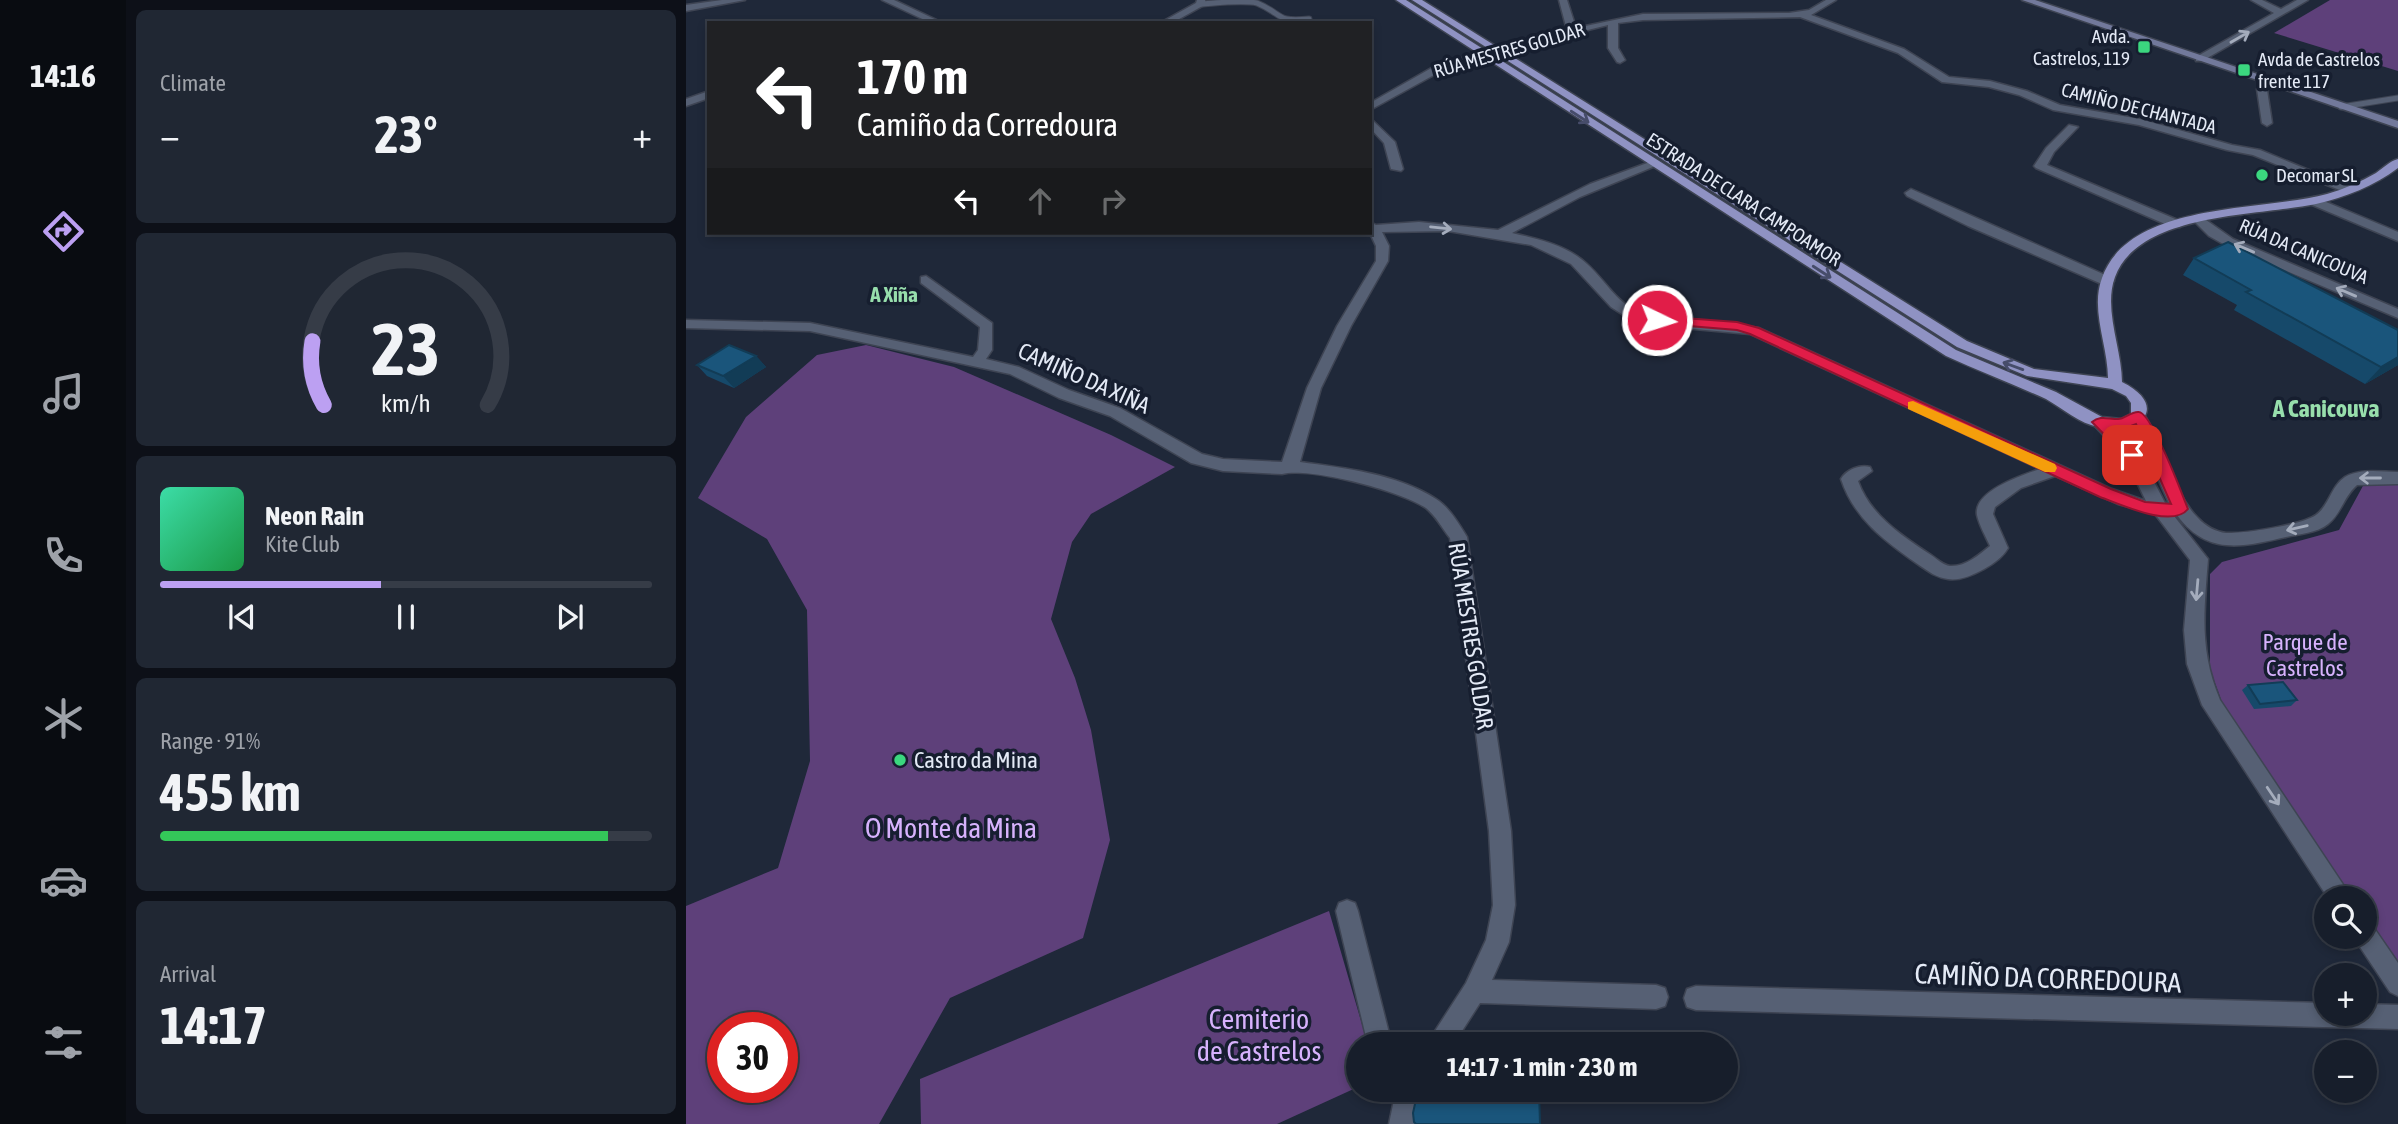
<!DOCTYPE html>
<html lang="en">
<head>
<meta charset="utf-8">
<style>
  :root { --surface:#171e2b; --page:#202733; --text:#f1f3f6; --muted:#9ea2a9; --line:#363c47; --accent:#bca0f2 }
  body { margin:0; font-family:"Asap Condensed",sans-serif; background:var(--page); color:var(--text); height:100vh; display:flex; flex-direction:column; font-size:26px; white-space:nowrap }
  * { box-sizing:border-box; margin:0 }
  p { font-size:23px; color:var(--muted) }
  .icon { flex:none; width:38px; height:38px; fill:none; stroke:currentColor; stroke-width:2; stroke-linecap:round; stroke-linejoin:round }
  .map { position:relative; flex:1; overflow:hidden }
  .details { display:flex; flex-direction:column; gap:10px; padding:10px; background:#0d1018; width:560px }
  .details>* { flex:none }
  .banner { position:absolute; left:21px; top:21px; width:665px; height:214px; border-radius:0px; box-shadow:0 4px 10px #0003,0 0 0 2px var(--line); background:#202124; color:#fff; overflow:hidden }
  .controls { position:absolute; left:1628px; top:886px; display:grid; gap:14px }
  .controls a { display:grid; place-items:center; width:63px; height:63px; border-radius:50%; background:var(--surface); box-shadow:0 4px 10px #0003,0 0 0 2px var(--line); font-size:35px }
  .speed { position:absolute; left:21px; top:1012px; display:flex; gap:14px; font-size:35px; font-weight:700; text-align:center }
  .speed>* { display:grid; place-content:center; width:91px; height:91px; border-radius:50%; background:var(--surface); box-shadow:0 4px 10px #0003,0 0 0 2px var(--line); line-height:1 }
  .speed .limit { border:10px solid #d22; background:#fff; color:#111 }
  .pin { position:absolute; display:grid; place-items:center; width:60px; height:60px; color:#fff; margin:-30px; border-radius:14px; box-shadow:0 4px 10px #0006 }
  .me { position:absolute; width:77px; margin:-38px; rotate:94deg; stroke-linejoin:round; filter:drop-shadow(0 0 5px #0008) }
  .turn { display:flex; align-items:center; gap:24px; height:147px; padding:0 35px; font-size:32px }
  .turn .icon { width:91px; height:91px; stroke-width:2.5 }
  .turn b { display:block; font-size:49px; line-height:60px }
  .lanes { display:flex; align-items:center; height:66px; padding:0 35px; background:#0003; justify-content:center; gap:35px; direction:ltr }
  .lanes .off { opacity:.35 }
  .big { font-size:52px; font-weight:700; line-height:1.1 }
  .details .widget { flex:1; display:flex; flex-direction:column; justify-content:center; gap:10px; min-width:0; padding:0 24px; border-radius:10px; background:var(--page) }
  .details .dial { align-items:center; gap:0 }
  .dial svg { height:182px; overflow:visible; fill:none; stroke:var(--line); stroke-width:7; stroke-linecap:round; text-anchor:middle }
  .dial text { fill:var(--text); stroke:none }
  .song { display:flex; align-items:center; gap:21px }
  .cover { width:84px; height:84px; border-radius:10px; background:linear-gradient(135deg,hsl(160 70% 55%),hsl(140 70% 35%)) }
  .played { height:7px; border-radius:4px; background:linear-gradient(90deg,var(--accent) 45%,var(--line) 45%) }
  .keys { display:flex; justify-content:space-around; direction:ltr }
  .heat { display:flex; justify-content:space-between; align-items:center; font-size:38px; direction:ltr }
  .charge { height:10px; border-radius:5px; background:linear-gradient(90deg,#34c759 91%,var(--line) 0) }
  .trip { position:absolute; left:660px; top:1032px; width:392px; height:70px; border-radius:35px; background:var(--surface); box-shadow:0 4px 10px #0003,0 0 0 2px var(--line); font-weight:700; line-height:70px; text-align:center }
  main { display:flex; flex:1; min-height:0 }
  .dock { display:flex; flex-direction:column; width:126px; justify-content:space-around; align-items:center; background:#090c11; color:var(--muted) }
  .dock .icon { width:49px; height:49px }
  .dock .current { color:var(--accent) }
  .dock b { font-size:32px; color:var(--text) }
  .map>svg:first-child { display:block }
</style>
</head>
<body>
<main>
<nav class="dock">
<b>14:16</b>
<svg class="icon current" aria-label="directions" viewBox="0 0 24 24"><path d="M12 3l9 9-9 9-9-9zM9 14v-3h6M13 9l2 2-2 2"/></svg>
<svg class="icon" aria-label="music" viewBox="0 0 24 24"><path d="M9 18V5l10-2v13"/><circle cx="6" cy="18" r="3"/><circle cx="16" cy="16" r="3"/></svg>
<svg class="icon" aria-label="phone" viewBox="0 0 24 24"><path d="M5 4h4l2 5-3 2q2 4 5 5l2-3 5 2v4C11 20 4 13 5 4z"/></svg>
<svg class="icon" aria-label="climate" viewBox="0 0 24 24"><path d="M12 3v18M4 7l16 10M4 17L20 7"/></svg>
<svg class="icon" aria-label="car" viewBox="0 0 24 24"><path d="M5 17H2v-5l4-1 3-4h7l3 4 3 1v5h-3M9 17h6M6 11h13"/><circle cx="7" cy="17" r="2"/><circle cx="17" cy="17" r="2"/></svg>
<svg class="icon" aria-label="filters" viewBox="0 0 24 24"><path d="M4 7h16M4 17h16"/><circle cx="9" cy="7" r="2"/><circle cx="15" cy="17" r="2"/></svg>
</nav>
<section class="details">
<div class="widget"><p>Climate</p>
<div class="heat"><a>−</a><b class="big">23°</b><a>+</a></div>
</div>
<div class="widget dial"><svg viewBox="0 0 100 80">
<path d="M14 69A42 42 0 1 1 86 69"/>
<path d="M14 69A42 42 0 0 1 9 41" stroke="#bca0f2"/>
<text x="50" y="56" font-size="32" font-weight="700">23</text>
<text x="50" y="72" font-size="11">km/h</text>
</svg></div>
<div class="widget">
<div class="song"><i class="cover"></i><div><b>Neon Rain</b><p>Kite Club</p></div></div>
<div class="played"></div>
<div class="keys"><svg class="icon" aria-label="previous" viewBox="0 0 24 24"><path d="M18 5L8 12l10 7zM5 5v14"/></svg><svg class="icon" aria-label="pause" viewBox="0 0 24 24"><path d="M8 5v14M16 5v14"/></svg><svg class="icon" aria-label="next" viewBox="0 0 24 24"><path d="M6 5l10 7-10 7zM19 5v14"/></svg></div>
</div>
<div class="widget"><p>Range · 91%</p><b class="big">455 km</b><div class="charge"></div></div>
<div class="widget"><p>Arrival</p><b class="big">14:17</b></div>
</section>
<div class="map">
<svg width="1712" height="1124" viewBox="0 0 1712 1124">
  <rect width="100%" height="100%" fill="#1f2839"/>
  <g fill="#5e407a" fill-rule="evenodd">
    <path d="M1644,0h68v71l-124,-38z"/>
    <path d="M180,345l88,22 157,68 64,32 -84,47 -19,28 -21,77 24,59 16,52 19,110 -27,98 -133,60 -71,126h-193v-218l92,-38 32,-107 -3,-151 -40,-71 -69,-41 48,-81 71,-62zM96,1027v60h-59v-60z"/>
    <path d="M1678,484l34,1v482l-34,-50v-19h-13l-127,-190 -14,-39v-95l12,-12 117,-32z"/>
    <path d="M643,911l39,134h-10v42l-81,37h-356l-1,-45z"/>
  </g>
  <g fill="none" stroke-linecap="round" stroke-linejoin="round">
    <g stroke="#3e4453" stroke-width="7">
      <g id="lane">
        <path d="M515,4c16,-1 41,-4 56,-1 28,12 17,19 52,16"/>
        <path d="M1655,107l57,-9"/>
      </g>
    </g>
    <g stroke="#3e4453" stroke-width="3">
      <g id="street">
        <path d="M36,0h23l-59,11v-6z"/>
        <path d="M196,0h12l49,23h-12z"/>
        <path d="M511,0h8l1,4 -34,19h-12l36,-20z"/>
        <path d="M873,0h8l9,28 67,-14 146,-1 20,-3 17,-10h10l-25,15 93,34 45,28 41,4 37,10 33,14 80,14 92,26 28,5 97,40 -10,3 -94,-38 -26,-5 -88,-25 -86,-15 -34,-15 -30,-8 -47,-5 -44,-29 -98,-36 -157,3 -25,3v25l7,12 -5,3 -3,-1 -9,-14v-23l-93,23v-4l52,-14z"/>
        <path d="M1565,0h11l19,9 16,-9h11l-106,61h-6v-4l78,-44z"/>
        <path d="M783,56l3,1v4l-29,9 -73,40v-7l65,-37z"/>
        <path d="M1586,80l5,3 -10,7 5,33 -5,3 -5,-3 -5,-34z"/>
        <path d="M23,91v7l-23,8v-7z"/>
        <path d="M684,118l25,24 8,27 -2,2 -10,-2 -7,-26 -14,-15z"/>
        <path d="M1383,125l9,2 -24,25 -7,13 133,56v6h-8l-136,-59 -2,-2 12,-18z"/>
        <path d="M964,162l10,2 -80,33 -68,36c25,6 55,12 75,31 18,16 28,37 51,48l121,16 353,161 34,12 -21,-43 -34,-36 8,-5 5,1 34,33 27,52h4l-39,-86 8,-5 5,1c23,33 27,77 55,105 7,8 18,14 28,15 17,1 76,-8 90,-18 13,-9 15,-29 29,-38 16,-9 36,-5 53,-5v12l-41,1c-13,11 -16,29 -29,39 -11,9 -29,10 -42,13 -43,10 -79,19 -109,-22l-3,1 34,43c-4,53 -9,91 12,141l132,198h-24l-126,-193 -15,-41 -3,-34 6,-70 -35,-46 -37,-10 -63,-28 -34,12 -26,19 -2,7 15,34c-5,9 -15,16 -24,21 -11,6 -24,12 -36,10 -11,-1 -20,-8 -29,-14 -33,-23 -65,-46 -78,-86 5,-9 19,-15 29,-12l2,4 -14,10c12,34 44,55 73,74 6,4 12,10 19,11 15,1 29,-11 40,-20 -4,-9 -11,-21 -13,-31 -4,-24 46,-40 63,-46l-290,-135 -89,-8 -33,-8 -17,-11 -40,-43 -40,-19 -83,-14 -66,1 7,14 -1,15 -37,65 -30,62 -21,74c45,6 97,12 136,37 13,8 23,25 31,38l44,294 4,74 -6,37 -17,38 164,5 9,3 3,9 -3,9 -9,3 -176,-6 -27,42h-27l40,-62 20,-43 7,-35 -4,-74 -39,-293c-8,-10 -14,-22 -24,-30 -25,-17 -115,-41 -144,-34l-59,-3 -32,-8 -81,-47 -51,-18 -49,-24 -200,-43 -124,-3v-8l124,3 163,34 5,-7 2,-23 -59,-44v-6l5,-1 66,47v27l-6,9 33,8 50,23 51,18 82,46 21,5 59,3 25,-74 30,-62 39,-65v-15l-6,-13v-11l6,3 43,-3 79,8 92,-46z"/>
        <path d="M1225,189l201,89 2,3 -7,4 -5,-1 -134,-58 -61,-30 -2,-3z"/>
        <path d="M1628,197l84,35v9l-88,-37 -2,-3z"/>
        <path d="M1513,215l34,24 165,70v9l-173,-73 -16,-9 -14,-14v-6z"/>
        <path d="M661,900l8,3 3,8 34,134h-24l-32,-134 3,-8z"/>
        <path d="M1678,922l8,3 26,38v33l-8,-4 -34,-51 -2,-5h10z"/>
        <path d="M1010,986l630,17v10h38v-9l34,1v24l-702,-19 -9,-3 -3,-9 3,-9z"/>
        <path d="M710,1090h26l-7,34h-26z"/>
      </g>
    </g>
    <g stroke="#3e4453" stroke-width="3">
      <path id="secondary" d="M1336,0h13l363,121v7z"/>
    </g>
    <g stroke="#3e4453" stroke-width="3">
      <path id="primary" d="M710,0h10l550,350 100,42 46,25 19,2 10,-5v-11l-5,-7 -14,-7 -85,-13 -70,-29 -545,-347h10l545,341 67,28 74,9c0,-32 -18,-69 -6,-100 27,-77 160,-66 225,-84 17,-5 33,-12 49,-21 7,-5 14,-12 22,-14v9c-24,18 -52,29 -82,36 -57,12 -177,8 -201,73 -12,32 7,72 7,105 48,24 19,54 -23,45 -19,-3 -37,-19 -53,-28 -33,-15 -67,-28 -100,-43z"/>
    </g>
    <use href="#lane" stroke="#566074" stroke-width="5"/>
    <use href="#street" fill="#566074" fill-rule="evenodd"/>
    <use href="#secondary" fill="#72799b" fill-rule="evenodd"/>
    <use href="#primary" fill="#8f92c3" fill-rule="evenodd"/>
    <g stroke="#3e4453" stroke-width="12" stroke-linecap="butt">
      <path id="street-bridge" d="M783,59l49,-13"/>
    </g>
    <use href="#street-bridge" stroke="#566074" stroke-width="10"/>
  </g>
  <g fill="#16496a">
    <path d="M1508,258l204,107 -33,19 -131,-74 3,-5 -54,-30z"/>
    <path d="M70,356l10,11 -32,21 -27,-12 -10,-11z"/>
    <path d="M1562,685l49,15 -6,6 -37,3 -12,-19z"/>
  </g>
  <g fill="#123c56">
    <path d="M70,356l10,11 -32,21 -11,-12z"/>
    <path d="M1712,357v8l-33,19 16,-17z"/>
  </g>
  <g fill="#1a557b" stroke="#123c56" stroke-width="2">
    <path d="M1542,242l170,88v27l-17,10 -135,-75 5,-2 -57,-32z"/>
    <path d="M43,345l27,11 -33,20 -26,-11z"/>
    <path d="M1597,682l14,18 -37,4 -12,-19z"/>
    <path d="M732,1090h121l1,34h-124l-2,-2 -1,-9z"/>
  </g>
  <defs><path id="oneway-shaft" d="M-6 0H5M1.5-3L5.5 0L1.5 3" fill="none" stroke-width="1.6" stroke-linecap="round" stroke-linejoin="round" transform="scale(1.75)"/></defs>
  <g stroke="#a4acbc">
    <use href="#oneway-shaft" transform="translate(1554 37) rotate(-30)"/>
    <use href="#oneway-shaft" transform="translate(755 228) rotate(6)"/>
    <use href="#oneway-shaft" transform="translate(1558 248) rotate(-157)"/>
    <use href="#oneway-shaft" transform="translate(1660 292) rotate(-157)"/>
    <use href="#oneway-shaft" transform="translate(1684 478) rotate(180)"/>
    <use href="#oneway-shaft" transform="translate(1611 528) rotate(167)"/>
    <use href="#oneway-shaft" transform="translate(1511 590) rotate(95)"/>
    <use href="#oneway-shaft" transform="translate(1587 796) rotate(56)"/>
  </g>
  <g stroke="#464c6a">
    <use href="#oneway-shaft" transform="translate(894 117) rotate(33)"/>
    <use href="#oneway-shaft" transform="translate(1136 272) rotate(33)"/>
    <use href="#oneway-shaft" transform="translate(1327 366) rotate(-160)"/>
  </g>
  <path fill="#e11d48" stroke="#92132f" stroke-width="2" d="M971,316l80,6 22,6 352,161 34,13 26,2 -35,-80 -13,5 -9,-1 25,27 -7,5 -5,-2 -35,-36c8,-7 16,-3 26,-3 7,0 13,-8 21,-7 13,1 43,82 49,97 -16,20 -68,-5 -88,-12l-350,-163 -13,-4 -84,-7v-6z"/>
  <path fill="#f59e0b" d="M1227,401l142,63 2,4 -2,4h-10l-137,-63v-7z"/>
  <g fill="#3bd77f" stroke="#161e2f" stroke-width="2.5">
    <rect x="1451" y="40" width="14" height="14" rx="3.5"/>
    <rect x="1551" y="63" width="14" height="14" rx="3.5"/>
    <circle cx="1576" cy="175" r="7"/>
    <circle cx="214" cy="760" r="7"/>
  </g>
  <g text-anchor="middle" stroke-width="7" stroke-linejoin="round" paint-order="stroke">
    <g font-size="19" fill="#e4eaf6" stroke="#161e2f" text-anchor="start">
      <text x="1444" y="43" text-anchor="end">Avda.<tspan x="1444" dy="22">Castrelos, 119</tspan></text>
      <text x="1572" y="66">Avda de Castrelos<tspan x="1572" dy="22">frente 117</tspan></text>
      <text x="1590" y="182">Decomar SL</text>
    </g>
    <g font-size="19" fill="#e4eaf6" stroke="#161e2f">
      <text transform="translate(823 50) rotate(-16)" y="7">RÚA MESTRES GOLDAR</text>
      <text transform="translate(1453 108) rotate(14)" y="7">CAMIÑO DE CHANTADA</text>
      <text transform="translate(1058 199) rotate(33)" y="7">ESTRADA DE CLARA CAMPOAMOR</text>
      <text transform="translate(1618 251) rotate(23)" y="7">RÚA DA CANICOUVA</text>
    </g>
    <g font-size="21" font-weight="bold" fill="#97deac" stroke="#161e2f">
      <text x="208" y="302">A Xiña</text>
    </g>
    <g font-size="23" fill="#e4eaf6" stroke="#161e2f">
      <text transform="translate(398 378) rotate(24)" y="8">CAMIÑO DA XIÑA</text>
      <text transform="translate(785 636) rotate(81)" y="8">RÚA MESTRES GOLDAR</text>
    </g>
    <g font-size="23" fill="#d7b2fd" stroke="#161e2f">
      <text x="1619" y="650">Parque de<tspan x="1619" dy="26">Castrelos</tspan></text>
    </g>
    <g font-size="23" fill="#e4eaf6" stroke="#161e2f" text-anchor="start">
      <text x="228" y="768">Castro da Mina</text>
    </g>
    <g font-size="24" font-weight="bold" fill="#97deac" stroke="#161e2f">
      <text x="1640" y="417">A Canicouva</text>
    </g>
    <g font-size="28" fill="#d7b2fd" stroke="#161e2f">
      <text x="265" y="838">O Monte da Mina</text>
      <text x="573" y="1029">Cemiterio<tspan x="573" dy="32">de Castrelos</tspan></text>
    </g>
    <g font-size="28" fill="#e4eaf6" stroke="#161e2f">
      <text transform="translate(1362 978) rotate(2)" y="10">CAMIÑO DA CORREDOURA</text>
    </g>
  </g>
</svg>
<div class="controls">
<a><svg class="icon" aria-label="search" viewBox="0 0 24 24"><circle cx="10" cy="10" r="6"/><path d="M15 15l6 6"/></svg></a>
<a>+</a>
<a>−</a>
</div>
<div class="speed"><div class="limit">30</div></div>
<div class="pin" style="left:1446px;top:455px;background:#d93025"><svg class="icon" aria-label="arrive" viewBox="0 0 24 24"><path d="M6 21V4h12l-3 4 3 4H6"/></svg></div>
<svg class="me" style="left:971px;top:320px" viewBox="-20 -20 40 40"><circle r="17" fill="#e11d48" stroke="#fff" stroke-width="3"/><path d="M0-11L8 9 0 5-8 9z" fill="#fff"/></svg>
<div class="trip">14:17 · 1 min · 230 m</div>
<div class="banner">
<div class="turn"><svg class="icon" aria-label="left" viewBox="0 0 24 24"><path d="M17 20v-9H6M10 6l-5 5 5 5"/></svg><div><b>170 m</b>Camiño da Corredoura</div></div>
<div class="lanes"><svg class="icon" aria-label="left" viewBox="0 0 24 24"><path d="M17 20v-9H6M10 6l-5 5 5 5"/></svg><svg class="icon off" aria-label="ahead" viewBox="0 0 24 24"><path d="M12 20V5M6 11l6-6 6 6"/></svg><svg class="icon off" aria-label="right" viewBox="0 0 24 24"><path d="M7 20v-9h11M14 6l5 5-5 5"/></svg></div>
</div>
</div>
</main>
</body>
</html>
